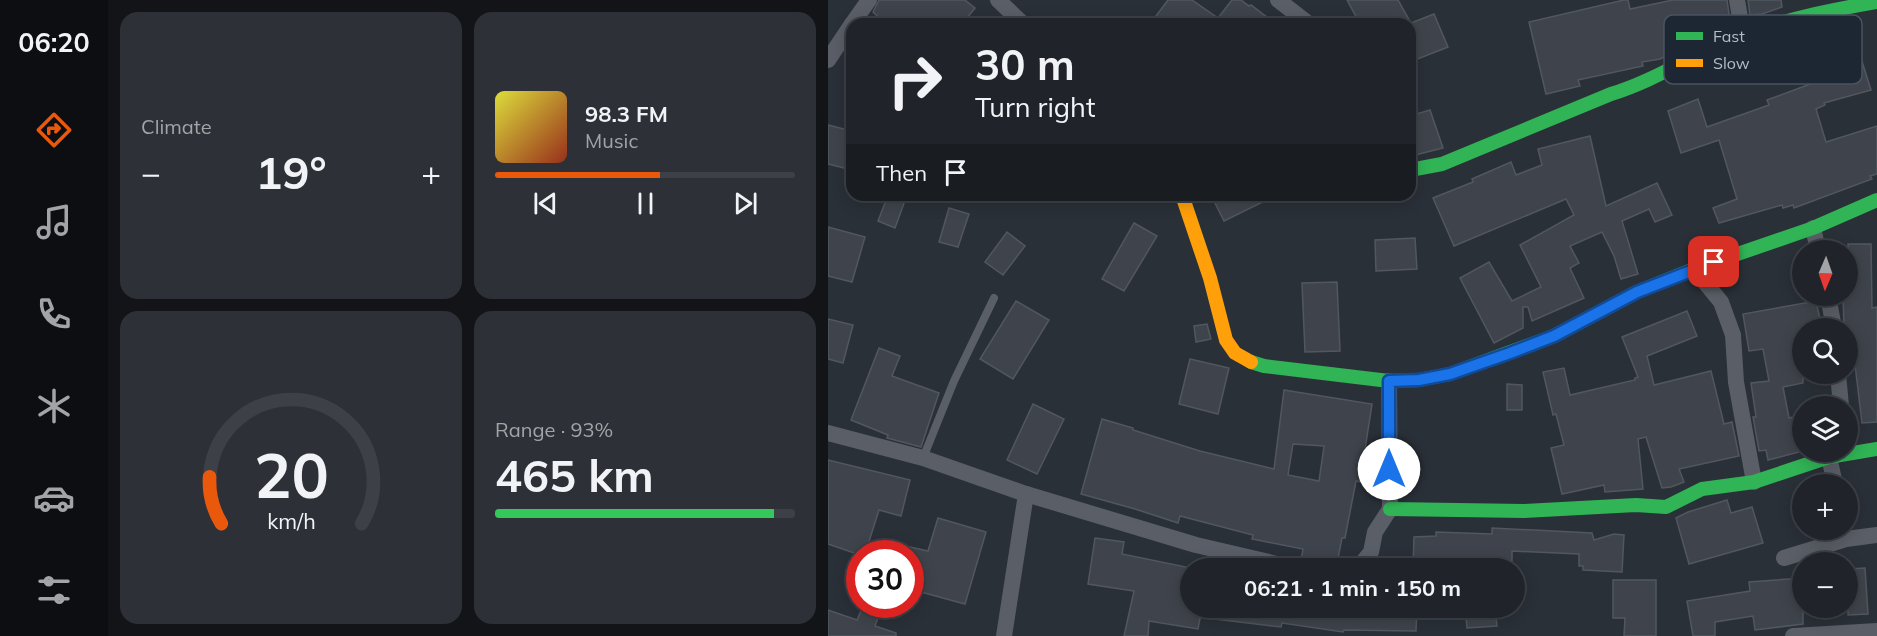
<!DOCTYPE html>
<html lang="en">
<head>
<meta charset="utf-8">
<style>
  :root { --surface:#20242a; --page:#2d3036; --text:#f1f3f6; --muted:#a2a4a8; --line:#3d4147; --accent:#ea580c }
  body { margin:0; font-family:Mulish,sans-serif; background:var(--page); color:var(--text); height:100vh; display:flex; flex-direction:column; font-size:22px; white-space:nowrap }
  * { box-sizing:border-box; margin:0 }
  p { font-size:20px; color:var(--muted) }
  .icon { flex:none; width:33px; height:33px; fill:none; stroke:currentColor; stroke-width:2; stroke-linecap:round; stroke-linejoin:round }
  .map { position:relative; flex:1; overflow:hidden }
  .drawer { display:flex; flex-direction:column; gap:12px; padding:12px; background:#121417; width:720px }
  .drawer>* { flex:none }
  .guide { position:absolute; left:18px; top:18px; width:570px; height:183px; border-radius:18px; box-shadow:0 3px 15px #0003,0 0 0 2px var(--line); background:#20242a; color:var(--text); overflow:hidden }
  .needle { width:39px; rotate:182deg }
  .controls { position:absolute; left:964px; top:240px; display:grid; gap:12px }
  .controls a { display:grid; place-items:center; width:66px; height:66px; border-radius:50%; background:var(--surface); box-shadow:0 3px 15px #0003,0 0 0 2px var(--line); font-size:30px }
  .speed { position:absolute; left:18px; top:540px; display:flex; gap:12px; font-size:30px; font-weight:700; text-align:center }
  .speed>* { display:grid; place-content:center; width:78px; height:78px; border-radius:50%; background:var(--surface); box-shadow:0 3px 15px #0003,0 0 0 2px var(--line); line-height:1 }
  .speed .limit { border:9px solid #d22; background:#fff; color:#111 }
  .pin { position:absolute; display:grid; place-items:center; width:51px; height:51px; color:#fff; margin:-26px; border-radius:12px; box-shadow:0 3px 9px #0006 }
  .me { position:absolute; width:66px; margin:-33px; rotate:0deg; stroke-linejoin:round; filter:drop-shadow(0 0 4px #0008) }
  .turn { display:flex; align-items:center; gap:21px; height:126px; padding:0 30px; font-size:27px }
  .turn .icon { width:78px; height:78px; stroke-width:2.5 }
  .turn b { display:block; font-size:42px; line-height:51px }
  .then { display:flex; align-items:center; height:57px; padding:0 30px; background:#0003; gap:12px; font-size:22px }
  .big { font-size:45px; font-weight:700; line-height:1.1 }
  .drawer .card { flex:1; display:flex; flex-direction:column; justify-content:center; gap:9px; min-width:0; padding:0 21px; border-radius:18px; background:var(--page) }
  .drawer .dial { align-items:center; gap:0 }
  .dial svg { height:156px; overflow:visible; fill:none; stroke:var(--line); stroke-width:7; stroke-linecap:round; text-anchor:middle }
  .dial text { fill:var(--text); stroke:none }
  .song { display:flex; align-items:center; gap:18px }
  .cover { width:72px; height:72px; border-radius:9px; background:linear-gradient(135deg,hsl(60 70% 55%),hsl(10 70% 35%)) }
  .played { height:6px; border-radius:3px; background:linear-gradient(90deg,var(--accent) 55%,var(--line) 55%) }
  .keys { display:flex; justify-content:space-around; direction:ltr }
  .heat { display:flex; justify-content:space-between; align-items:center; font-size:33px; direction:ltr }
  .charge { height:9px; border-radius:4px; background:linear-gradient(90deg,#34c759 93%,var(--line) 0) }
  .drawer .tiles { flex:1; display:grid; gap:12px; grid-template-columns:repeat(2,1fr) }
  .trip { position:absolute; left:352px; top:558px; width:345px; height:60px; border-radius:30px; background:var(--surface); box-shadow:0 3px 15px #0003,0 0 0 2px var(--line); font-weight:700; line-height:60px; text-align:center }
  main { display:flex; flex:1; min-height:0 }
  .tabs { display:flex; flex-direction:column; width:108px; justify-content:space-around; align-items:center; background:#0d0e11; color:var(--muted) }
  .tabs .icon { width:42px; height:42px }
  .tabs .selected { color:var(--accent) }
  .tabs b { font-size:27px; color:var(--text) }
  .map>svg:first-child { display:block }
</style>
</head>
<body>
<main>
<nav class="tabs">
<b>06:20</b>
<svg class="icon selected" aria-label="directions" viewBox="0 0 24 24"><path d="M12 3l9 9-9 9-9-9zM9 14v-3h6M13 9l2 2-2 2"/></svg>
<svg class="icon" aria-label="music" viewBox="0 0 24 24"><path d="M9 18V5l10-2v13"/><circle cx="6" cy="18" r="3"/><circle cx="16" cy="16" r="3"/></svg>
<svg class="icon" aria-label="phone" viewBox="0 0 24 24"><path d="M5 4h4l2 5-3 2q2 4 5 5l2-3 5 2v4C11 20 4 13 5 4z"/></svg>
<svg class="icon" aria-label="climate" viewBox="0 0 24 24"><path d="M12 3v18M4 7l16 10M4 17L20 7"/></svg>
<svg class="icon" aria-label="car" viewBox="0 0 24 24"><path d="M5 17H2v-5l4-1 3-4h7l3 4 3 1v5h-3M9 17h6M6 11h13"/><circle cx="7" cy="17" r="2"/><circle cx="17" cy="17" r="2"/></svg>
<svg class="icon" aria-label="filters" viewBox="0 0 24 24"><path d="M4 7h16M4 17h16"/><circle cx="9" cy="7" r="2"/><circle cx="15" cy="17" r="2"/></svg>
</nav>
<section class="drawer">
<div class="tiles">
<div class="card"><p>Climate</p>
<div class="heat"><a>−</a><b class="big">19°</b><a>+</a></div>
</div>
<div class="card">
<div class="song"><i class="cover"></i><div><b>98.3 FM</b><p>Music</p></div></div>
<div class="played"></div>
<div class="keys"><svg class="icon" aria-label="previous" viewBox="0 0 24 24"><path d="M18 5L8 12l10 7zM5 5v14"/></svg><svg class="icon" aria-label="pause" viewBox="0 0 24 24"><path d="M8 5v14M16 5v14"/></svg><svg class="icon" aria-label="next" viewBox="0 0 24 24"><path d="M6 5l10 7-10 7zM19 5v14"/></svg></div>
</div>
<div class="card dial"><svg viewBox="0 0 100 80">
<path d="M14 69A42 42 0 1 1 86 69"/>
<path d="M14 69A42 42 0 0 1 8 45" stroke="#ea580c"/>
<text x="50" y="56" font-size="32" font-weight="700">20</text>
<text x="50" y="72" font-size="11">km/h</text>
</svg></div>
<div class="card"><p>Range · 93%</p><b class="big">465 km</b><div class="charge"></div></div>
</div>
</section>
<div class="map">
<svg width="1049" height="636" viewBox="0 0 1049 636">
  <rect width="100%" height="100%" fill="#2a3038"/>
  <g fill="#3f444c" stroke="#52575f" stroke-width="1.5" fill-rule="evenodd">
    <path d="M51,0h86l10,8 -13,16h-76l-13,-12z"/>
    <path d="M340,0h24l26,18 14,-18h9l8,6 2,-1 25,19h-126z"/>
    <path d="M519,0h51l13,23 23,-9 14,33 -38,15v-38h-50z"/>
    <path d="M796,0h4l2,9 43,-9h54l3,21 -7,2 1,5 -3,2 -53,7 1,3 -3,1 2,14 -8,4 -18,3 1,4 -65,14 2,6 -34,8 -17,-72z"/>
    <path d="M920,0h33l1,7 -20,7 -12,1z"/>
    <path d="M985,32l10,30 36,-10 12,38 -47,13 1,2 -9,4 10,33 51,-16v48l-7,2 2,3 -78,29 -1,-3 -10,3 -1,-3 -63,18 -6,-15 24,-9 -18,-59 -38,13 -13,-42 30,-12 9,28 62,-22 -2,-5 46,-17 -15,-47z"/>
    <path d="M602,110l13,38 -28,7 -5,-12v-27z"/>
    <path d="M0,125l24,6v39l-24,-6z"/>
    <path d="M762,136l16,70 51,-23 15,32 -17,7 -6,-13 -27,12 16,53 -17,5 -7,-23 -12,-24 -32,14 9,17 -9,5 14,30 -52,23 -4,-14h-5v21l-29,15 -34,-65 29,-16 23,39 29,-14 -21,-42 54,-30 -8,-16 -112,47 -21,-48 40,-16 -1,-3 39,-17 5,13 26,-10 -4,-16z"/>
    <path d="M60,195h19l-12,33 -17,-7z"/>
    <path d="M383,195h66l-53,26z"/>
    <path d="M121,208l20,6 -11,33 -19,-5z"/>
    <path d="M306,223l23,13 -33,55 -22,-12z"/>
    <path d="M0,227l37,10 -13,45 -24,-6z"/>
    <path d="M179,232l18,14 -22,29 -18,-13z"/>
    <path d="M587,238l2,31 -41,2 -1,-31z"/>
    <path d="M1020,244h23l1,64 5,-1v115l-15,1 -9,-75h-5v-20h-4l-1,-32h5z"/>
    <path d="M509,282l3,69 -35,1 -3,-69z"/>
    <path d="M188,301l33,19 -36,59 -33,-20z"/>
    <path d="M988,301l6,27h-19v55l-20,4 6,31 14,-3v36l-35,9 -2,-10 -7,1 -6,-34h3l-5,-34 18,-2 -6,-32 -14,2 -6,-37z"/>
    <path d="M859,311l10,25 -50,20 7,29 57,-14 13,53 8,-2 7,34 -60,13 5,13 -13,5 -9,1 -16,-51 -8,2 5,50 -38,3 -1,-7 -42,9 -11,-46 13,-3 -8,-31 -3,1 -10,-43 21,-4 6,27 65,-15v-2l3,-1 -16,-40z"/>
    <path d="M0,319l25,6 -10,38 -15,-4z"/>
    <path d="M379,324l4,15 -15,3 -2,-16z"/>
    <path d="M51,348l21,8 -8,20 47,17 -18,54 -34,-9 1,-3 -37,-15z"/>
    <path d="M362,359l39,9 -11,46 -39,-10z"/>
    <path d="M679,384l15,1v25h-15z"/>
    <path d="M456,390l88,14 -12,78 -4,-1 -11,57h-3l-6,30 -33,-5 -2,-3 2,-11 -51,-10 1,-4 -73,-19 -2,7 -43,-14 -54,-15 21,-75 31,9v2l67,21 74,18zM465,444l31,2 -5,35 -31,-6z"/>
    <path d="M205,404l31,15 -27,55 -30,-14z"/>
    <path d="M0,460l82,20 -9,36 -22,-6 -14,44h-8l-29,-10z"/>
    <path d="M899,500l4,13 21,-6 11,36 -74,21 -13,-46 12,-6z"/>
    <path d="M110,518l48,14 -21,72 -48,-13 7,-23 -14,-3v-18l18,4z"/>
    <path d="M664,528l100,5 2,7 20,-6 10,1 -2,37 -39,-2v-4h-4v-12l-67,-3v10l-43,-2v9l-56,-1 1,-30 22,-1v-4l56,2z"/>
    <path d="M267,538l29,4 -2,12 69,14v40h11l-4,21 -49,-8 -1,15h-24l10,-45 -46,-7z"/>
    <path d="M1037,568l3,46 -20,1v-46z"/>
    <path d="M975,578v46l-48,6 -2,-14 -38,6v14h-22l-6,-35 63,-10 -1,-9z"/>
    <path d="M785,580h43v56h-32l1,-18h-12z"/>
    <path d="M36,604h19l-8,22 21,7v3h-68v-26l29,10z"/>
    <path d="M380,608h209l-1,23 -72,-1 -1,2 -61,-9 -1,4 -74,-9z"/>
    <path d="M637,608h30l2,18 -30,2z"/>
  </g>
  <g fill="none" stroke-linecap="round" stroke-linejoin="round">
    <path stroke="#5a5e66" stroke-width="8" d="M95,458l31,-77 40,-83"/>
    <g stroke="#5a5e66" stroke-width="16">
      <path d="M170,0l25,24"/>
      <path d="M450,0l31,24"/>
      <path d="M909,0l6,35"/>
      <path d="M24,24l17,-24"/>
      <path d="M0,60l24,-36"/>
      <path d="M985,228l5,22"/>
      <path d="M866,269l27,33 12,33 3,47 18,100"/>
      <path d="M1000,296l6,32"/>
      <path d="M1010,374l3,32"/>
      <path d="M0,433l95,25 103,36 170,51 98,23"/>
      <path d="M1001,457l6,27"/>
      <path d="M956,558l62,-19 31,-4"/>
      <path d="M530,568l13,-16 4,-20 15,-23 -1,-128"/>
      <path d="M176,636l22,-142"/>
      <path d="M965,636l84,-5"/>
    </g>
    <g stroke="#30b455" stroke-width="14">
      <path d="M582,170l32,-6 169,-70c46,-14 86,-42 131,-59 44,-16 89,-25 135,-33"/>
      <path d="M423,362l13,4 125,15 30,-1 31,-6 104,-38 83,-44 57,-23 119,-41 64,-28"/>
      <path d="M562,509l134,2 112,-6 30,2 36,-18 52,-7 75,-25 48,-8"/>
    </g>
    <path stroke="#ff9f0a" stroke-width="14" d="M354,195l28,83 16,62 9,13 16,9"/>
  </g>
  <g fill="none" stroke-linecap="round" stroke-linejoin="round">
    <g stroke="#114b97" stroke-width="15">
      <path id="route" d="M561,469v-88l30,-1 31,-6 60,-21 44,-17 83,-44 77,-30"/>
    </g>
    <use href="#route" stroke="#1a73e8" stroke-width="10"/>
  </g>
  <rect x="836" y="15" width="198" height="69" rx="9" fill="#1d2633" stroke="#4a5360" stroke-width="1.5"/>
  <rect x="848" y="32" width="27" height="8" fill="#30b455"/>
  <rect x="848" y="59" width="27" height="8" fill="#ff9f0a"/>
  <g font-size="16" fill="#b4bcc9">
    <text x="885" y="42">Fast</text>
    <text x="885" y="69">Slow</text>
  </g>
</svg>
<div class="controls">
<a><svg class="needle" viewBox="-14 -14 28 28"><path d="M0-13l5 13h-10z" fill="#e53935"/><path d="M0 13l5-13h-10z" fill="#a2a4a8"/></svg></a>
<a><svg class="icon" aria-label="search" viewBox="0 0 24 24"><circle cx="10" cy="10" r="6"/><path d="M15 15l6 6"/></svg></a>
<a><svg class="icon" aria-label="layers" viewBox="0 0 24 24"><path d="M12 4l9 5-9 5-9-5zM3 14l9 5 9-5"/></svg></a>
<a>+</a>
<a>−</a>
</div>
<div class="speed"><div class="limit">30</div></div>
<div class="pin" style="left:886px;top:262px;background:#d93025"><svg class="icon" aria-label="arrive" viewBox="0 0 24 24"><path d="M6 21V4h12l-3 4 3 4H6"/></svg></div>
<svg class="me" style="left:561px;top:469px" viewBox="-20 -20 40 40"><circle r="19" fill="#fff"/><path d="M0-13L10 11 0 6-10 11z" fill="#1a73e8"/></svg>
<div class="trip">06:21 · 1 min · 150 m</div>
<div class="guide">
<div class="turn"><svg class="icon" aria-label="right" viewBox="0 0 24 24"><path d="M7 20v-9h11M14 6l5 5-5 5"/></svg><div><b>30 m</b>Turn right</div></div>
<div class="then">Then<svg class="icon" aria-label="arrive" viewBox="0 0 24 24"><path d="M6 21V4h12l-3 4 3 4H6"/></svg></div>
</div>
</div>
</main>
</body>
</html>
